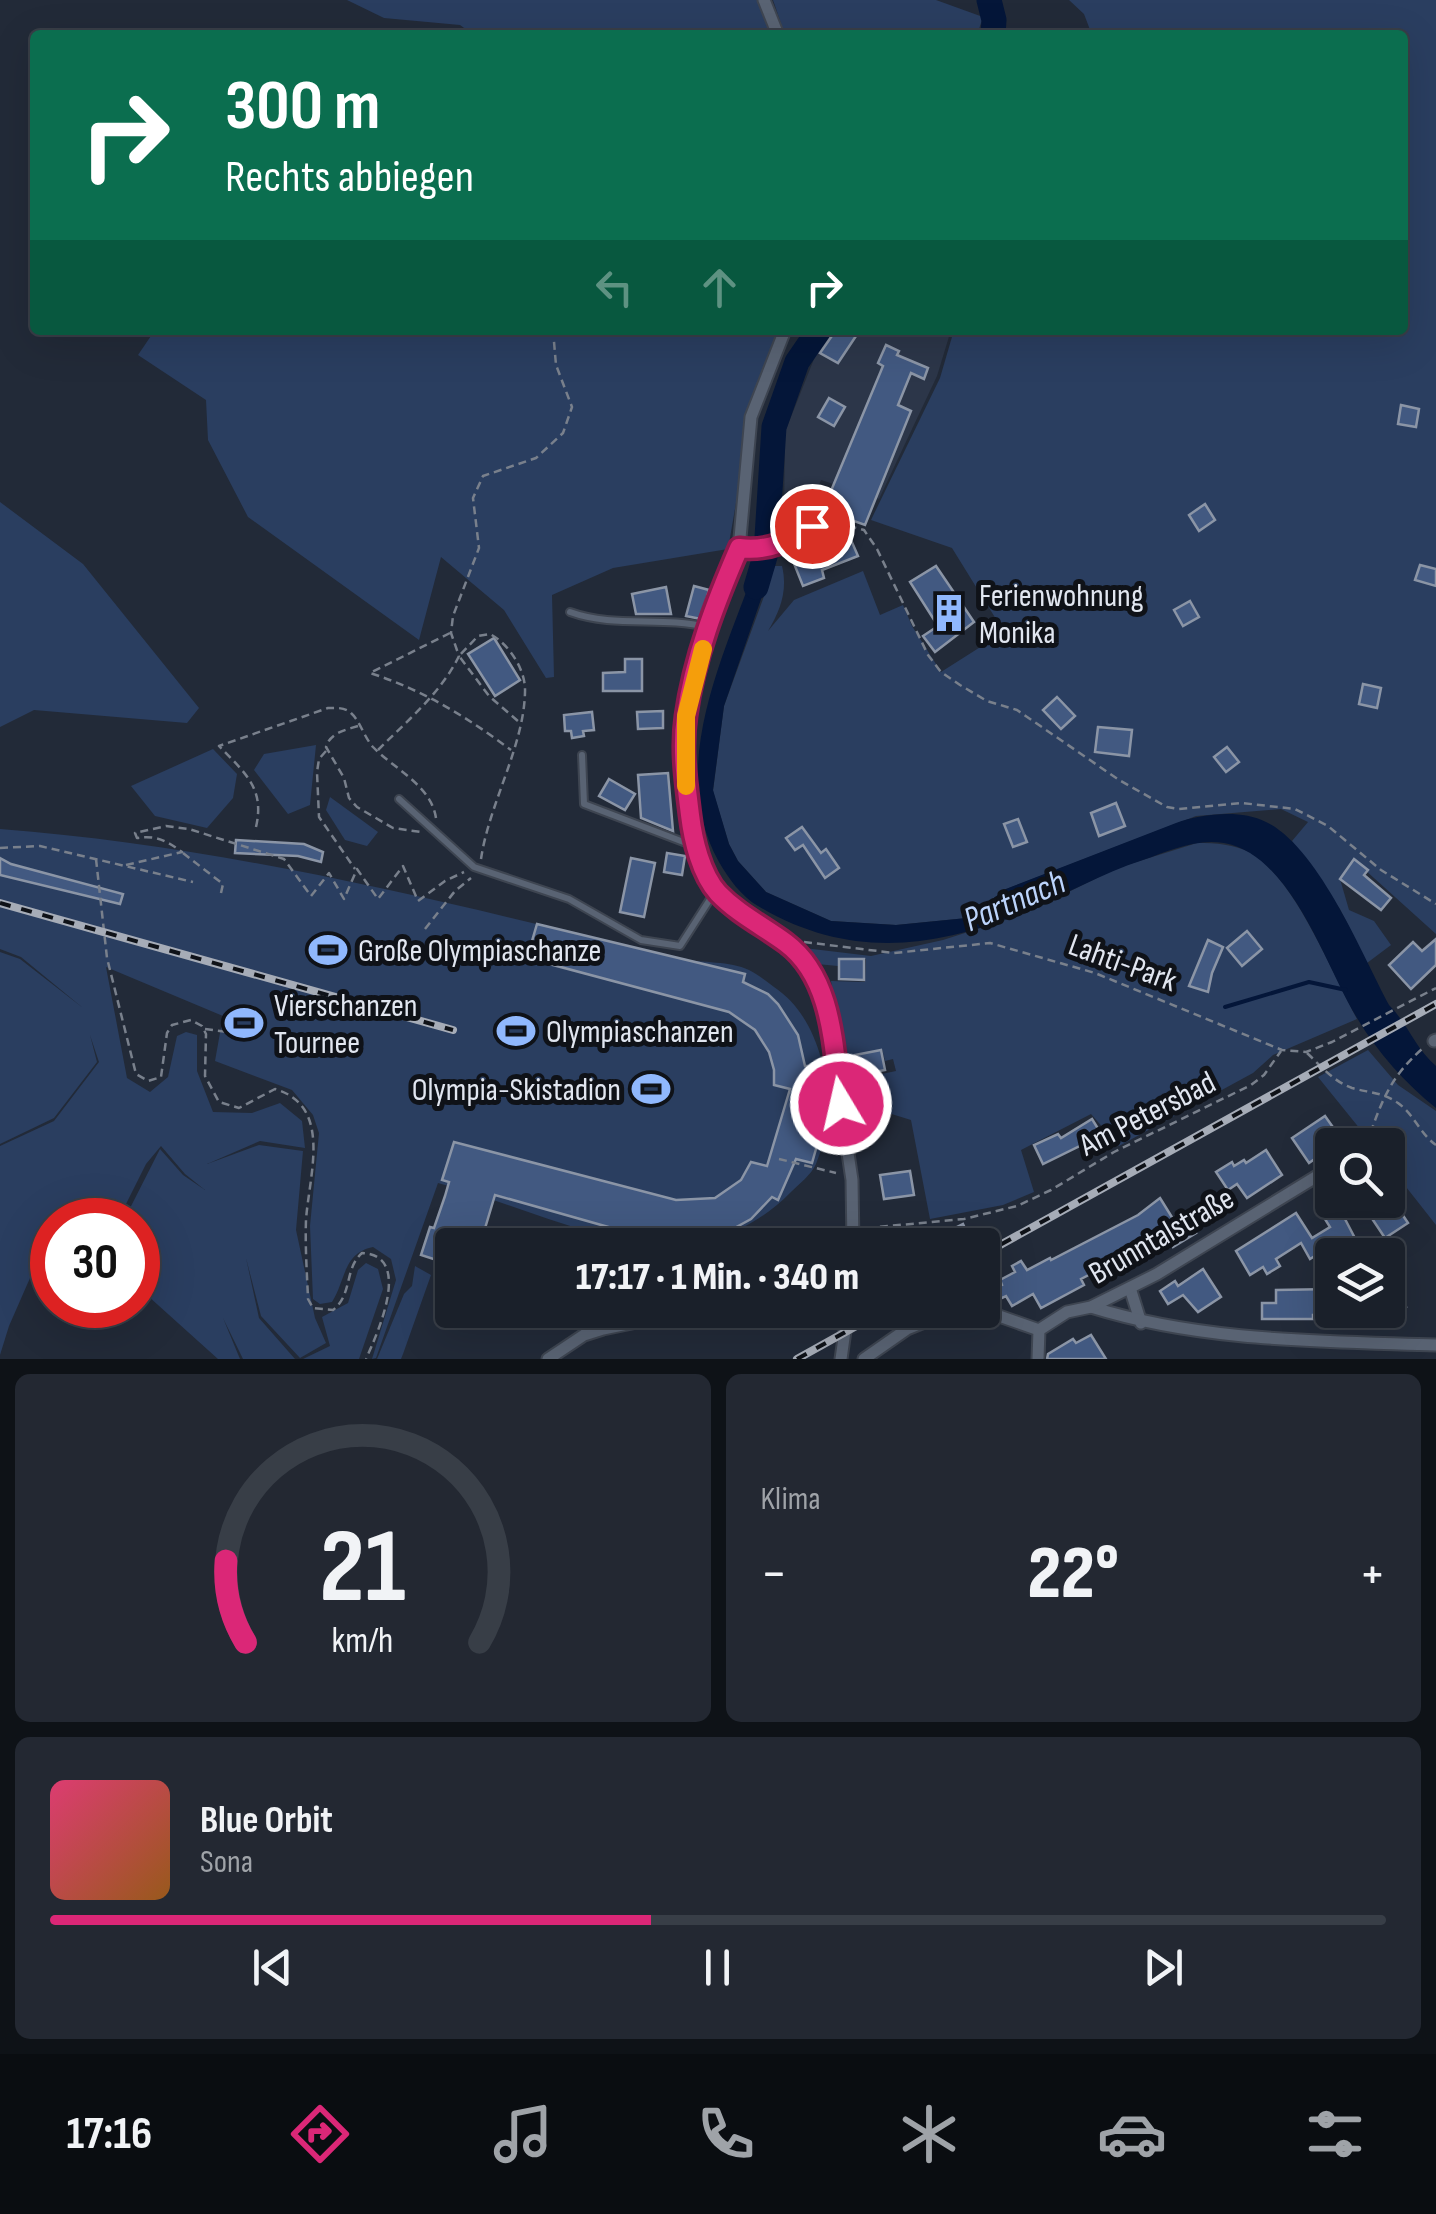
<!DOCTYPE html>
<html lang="de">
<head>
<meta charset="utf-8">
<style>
  :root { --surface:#1a202a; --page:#232832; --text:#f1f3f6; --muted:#9fa3a8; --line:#383e47; --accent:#db2777 }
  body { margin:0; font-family:"Sofia Sans Condensed",sans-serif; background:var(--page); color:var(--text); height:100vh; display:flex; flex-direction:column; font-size:38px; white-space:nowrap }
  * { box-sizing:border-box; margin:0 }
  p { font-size:32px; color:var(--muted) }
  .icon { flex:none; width:55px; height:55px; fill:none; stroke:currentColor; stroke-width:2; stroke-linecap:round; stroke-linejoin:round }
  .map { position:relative; height:1359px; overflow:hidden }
  .details { display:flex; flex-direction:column; gap:15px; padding:15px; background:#0e1217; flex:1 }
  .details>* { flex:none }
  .top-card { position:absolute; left:30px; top:30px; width:1378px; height:305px; border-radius:10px; box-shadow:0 10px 40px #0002,0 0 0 2px var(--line); background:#0b6e4f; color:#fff; overflow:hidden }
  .tools { position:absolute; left:1315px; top:1128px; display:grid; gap:20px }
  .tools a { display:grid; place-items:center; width:90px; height:90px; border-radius:10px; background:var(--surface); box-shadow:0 10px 40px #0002,0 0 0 2px var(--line); font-size:50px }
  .speed { position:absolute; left:30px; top:1198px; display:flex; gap:20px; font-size:50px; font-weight:700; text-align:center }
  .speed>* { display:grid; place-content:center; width:130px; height:130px; border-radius:50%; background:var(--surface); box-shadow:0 10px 40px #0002,0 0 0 2px var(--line); line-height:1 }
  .speed .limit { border:15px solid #d22; background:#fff; color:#111 }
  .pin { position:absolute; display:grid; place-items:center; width:85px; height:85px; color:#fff; margin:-42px; border:5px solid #fff; border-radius:50%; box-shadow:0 2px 10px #0007 }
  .me { position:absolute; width:110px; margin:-55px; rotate:351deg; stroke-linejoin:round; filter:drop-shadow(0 0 8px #0008) }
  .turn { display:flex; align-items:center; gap:35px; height:210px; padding:0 30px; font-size:45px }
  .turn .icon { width:130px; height:130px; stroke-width:2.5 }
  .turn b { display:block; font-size:70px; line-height:85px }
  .lanes { display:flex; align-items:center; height:95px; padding:0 30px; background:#0003; justify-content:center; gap:50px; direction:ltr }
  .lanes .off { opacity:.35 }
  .big { font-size:75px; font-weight:800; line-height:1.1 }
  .details .card { flex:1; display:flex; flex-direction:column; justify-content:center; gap:15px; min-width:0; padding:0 35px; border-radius:15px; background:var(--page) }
  .details .dial { align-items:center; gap:0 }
  .dial svg { height:260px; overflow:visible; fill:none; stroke:var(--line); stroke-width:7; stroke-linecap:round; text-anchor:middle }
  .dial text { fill:var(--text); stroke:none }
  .song { display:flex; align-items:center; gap:30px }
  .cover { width:120px; height:120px; border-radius:15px; background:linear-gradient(135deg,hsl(340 70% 55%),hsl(30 70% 35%)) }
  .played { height:10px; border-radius:5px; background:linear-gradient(90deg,var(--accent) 45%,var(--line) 45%) }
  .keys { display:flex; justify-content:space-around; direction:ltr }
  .heat { display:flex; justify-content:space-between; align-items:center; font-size:55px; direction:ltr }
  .details .tiles { flex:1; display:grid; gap:15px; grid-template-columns:1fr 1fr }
  .card:last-child { grid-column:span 2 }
  .trip { position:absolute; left:435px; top:1228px; width:565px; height:100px; border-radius:10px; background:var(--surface); box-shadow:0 10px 40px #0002,0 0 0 2px var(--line); font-weight:800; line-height:100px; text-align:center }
  .tab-bar { display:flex; height:160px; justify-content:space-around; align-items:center; background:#0a0d11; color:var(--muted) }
  .tab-bar .icon { width:70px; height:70px }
  .tab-bar .current { color:var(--accent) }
  .tab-bar b { font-size:45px; color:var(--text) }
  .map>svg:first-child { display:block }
</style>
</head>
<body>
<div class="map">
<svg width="1436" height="1359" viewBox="0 0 1436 1359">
  <rect width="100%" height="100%" fill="#222a38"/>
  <path fill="#2c3649" d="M831,330h120l-14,46 -58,123 -58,-19 -17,41 -20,-5 1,-84 33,-83z"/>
  <g fill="#2a3e60">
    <path d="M347,0h416l15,35h-304l-14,-10 -76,-7z"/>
    <path d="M773,0h163l47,17 -6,18h-192z"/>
    <path d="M1069,0h367v934l-82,-74 -14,19 9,31 25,11 17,24 -24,18 -27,-54 -48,-68 16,-19 -27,-13 -85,7 -190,73 -39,29 -71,7 -65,-4 -65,-29 -28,-31 -9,-17 -16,-53 11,-85 51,-140h7c6,25 -2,45 -14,65l26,-31 69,-29 17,44 23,-10 9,21 29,46 63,-40 -52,-84 -81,-28 69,-142 14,-48h448v-295h-310l-8,-21z"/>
    <path d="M155,330h630l-34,87 -23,132 -115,19 -61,27 2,82 -8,1 -42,-68 -63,-53 -22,83 -171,-123 -40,-77 -2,-40 -68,-45z"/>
    <path d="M0,502l83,62 116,144 -12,15 -153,-13 -34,17z"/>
    <path d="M316,745l-6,60 -22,9 -34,-44 10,-16z"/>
    <path d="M213,749l24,25 -4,24 -26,30 -52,-12 -24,-30z"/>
    <path d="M330,797l48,35 -11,14 -22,-6 -19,-30z"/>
    <path d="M0,829c210,16 419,66 623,116 20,5 39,11 59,14 20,4 48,2 67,11 8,4 17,11 25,17 39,26 51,75 56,119 1,16 -8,43 -14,58 -5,11 -17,20 -25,28 -105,106 -235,21 -353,-9l-62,175 -4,1 24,-79 -5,-21 -18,-12c-30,6 -27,33 -41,55l-12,2 -7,-5 -3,-73 9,-93 -6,-18 -21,-25 -77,-29 8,-45 -117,-49 21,111 23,14 18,-15 9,-41 9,-4 11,3v36l16,41 39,1 28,-10 22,18 3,27 -45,-7 -53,23 52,-19 44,6 -7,79 19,88 11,25 -26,15 -39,-42 -15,-58 13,60 36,41h-52l-20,-41 17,41h-22l-80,-72v-67h-14l36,-71 23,26 22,15 -20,-16 -24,-28 -15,18 -28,56h-66v57l-15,-15 -28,64 -9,29v-209l54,-25 45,-59 -9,-27 7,27 -43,56 -54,26v-192l20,7 63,49 -62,-51 -21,-8z"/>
    <path d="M1197,843c19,0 37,1 54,10 45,27 81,121 106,166l-84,36 -20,18 -134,73 -28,-32 -70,36 13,42 -31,13 -73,14 -19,-99 -26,-8h-33l-4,-31 48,-10 -3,-12 -8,2 -3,-12 -28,6 1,8 -9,1 -15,-83 34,1 1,-23h-26l-2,7 -21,-2 -13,-16 67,8 72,-16 81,-26 93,-46z"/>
    <path d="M1368,1050l30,35 38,26v114l-48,-61v-19h-15l-55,-68z"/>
    <path d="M933,1229l9,16h-75l2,-9z"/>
    <path d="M366,1263l12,6 5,20 -24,70h-56l27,-13 -8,-29 26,-14 10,-33z"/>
    <path d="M415,1266l16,9 -28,79 -2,5h-24l27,-65 8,-8z"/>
  </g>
  <path fill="#041639" d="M777,553l-53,153 -11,84 16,54 9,17 28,31 65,29 65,4 71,-7 39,-29 170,-66c26,-9 64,-14 90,-1 52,25 96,132 123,183 19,19 26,43 47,61v42c-31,-25 -58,-55 -79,-90 -32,-52 -65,-163 -133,-175 -27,-5 -56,8 -81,17 -41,13 -78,35 -117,51 -92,39 -180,48 -268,-5 -16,-9 -30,-28 -39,-44 -54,-96 8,-212 40,-305z"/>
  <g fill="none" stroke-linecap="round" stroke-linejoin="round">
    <path stroke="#041639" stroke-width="4" d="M1225,1007l84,-25 37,8"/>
    <g stroke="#041639" stroke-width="25">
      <path d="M989,0l5,20 -1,15"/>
      <path d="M756,587l10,-34 8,-126 23,-65 22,-32"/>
    </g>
  </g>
  <g fill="#425981" stroke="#8b95a6" stroke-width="2.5">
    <path d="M836,330h24l-22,33 -18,-10z"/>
    <path d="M886,345l13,6 -2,4 31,13 -4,11 -13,-6 -13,32 13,6 -46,114 -42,-15 60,-144 -5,-3z"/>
    <path d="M829,398l16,9 -11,19 -16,-9z"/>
    <path d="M1401,405l18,4 -3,18 -18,-3z"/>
    <path d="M1205,504l10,16 -16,11 -10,-16z"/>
    <path d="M844,524l14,32 -36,14 2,8 -21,8 -10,-25 12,-5 -5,-14z"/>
    <path d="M1420,565l16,4v17l-21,-6z"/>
    <path d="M936,566l38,56 -39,30 -12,-16 15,-10 -28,-44z"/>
    <path d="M694,586l15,4 -8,29 -15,-3z"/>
    <path d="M666,587l5,27h-35l-4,-20z"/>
    <path d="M1190,601l9,16 -16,9 -9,-16z"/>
    <path d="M494,638l26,42 -25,16 -27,-42z"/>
    <path d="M625,659h17v32h-39v-18l22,-1z"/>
    <path d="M1363,684l18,4 -4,20 -18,-4z"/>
    <path d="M1057,697l18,19 -14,13 -18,-19z"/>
    <path d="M663,711v17l-25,1 -1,-17z"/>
    <path d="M592,712l2,18 -11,1 1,5 -12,2 -1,-7h-6l-1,-16z"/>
    <path d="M1098,727l34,3 -3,26 -34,-4z"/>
    <path d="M1227,747l12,15 -13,10 -12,-15z"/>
    <path d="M668,773l5,58 -32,-13 -3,-43z"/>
    <path d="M609,779l26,15 -10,16 -26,-14z"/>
    <path d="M1116,803l9,23 -26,10 -8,-23z"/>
    <path d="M1018,819l9,23 -14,5 -9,-23z"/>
    <path d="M802,827l19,26 5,-4 13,19 -14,10 -22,-33 -8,5 -9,-12z"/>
    <path d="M236,840l68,4 19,8 -2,10 -23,-6 -63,-3z"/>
    <path d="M667,853l18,3 -3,19 -18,-3z"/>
    <path d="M0,858l11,6 112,30 -3,10 -120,-29z"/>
    <path d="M631,858l24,5 -11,54 -24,-5z"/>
    <path d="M1354,859l14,11 -4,5 27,23 -10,12 -41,-31z"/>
    <path d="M537,924l208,50 -2,8 25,12 10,10 20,31 7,31h9l-4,39 17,5 -15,53 -16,-4 -18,41 -6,-3 -21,22 -22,12 -21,7h-32l-4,7 -177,-50 -15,50h-28v20l-31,-10 9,-28 4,1 11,-32 4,-14 -7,-2 12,-38 222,58 39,-2 26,-18 10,-18 16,4 23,-77 -16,-4v-15l-5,-18 -14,-22 -26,-18 -202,-54z"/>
    <path d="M1247,931l15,18 -20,17 -15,-18z"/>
    <path d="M1436,939v26l-25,24 -22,-24 24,-23 9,9z"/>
    <path d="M1208,940l15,7 -11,26 -4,19 -19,-6z"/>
    <path d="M839,959h25v21l-25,-1z"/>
    <path d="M881,1050l4,20 -27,5 -3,-20z"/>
    <path d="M1325,1116l17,24 -33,23 -17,-25z"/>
    <path d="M1092,1119l10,16 -59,29 -9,-19 24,-11 3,4z"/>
    <path d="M1266,1150l16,25 -35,23 -10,-14 -9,6 -12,-18 16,-10 2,4 10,-6 2,3z"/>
    <path d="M910,1171l4,24 -30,4 -4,-24z"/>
    <path d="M1332,1193v7h16l8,12 -11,7 13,25 -10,5 -6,-10 -32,20 -9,-16 -25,16 4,7 -13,8 -4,-7 -13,8 -14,-24 60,-38 16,25 18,-11 -15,-24z"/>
    <path d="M1160,1198l18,29 10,-6 8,12 -23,14 -3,-6 -54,29 -4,-7 -31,16 3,6 -43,23 -8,-14 -21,12 -6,-10 -15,7 -5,-9 16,-9 -2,-5 15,-8 -3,-6 9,-5 6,9 23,-12 1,2 87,-45z"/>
    <path d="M1392,1199l16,24 -23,15 -16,-24z"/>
    <path d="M963,1224l6,13 -24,8 -4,-10z"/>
    <path d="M1203,1269l18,28 -23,15 -15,-17 -15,9 -8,-13 15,-10 3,5z"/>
    <path d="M1400,1270l6,37 -18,3v-38z"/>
    <path d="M1332,1289v25l-19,1v4h-51v-16h14v-13z"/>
    <path d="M1091,1335l15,24h-59l1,-5 25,-15 3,4z"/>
  </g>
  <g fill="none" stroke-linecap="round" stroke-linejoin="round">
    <g stroke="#3e4551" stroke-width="10">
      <g id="lane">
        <path d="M740,549c29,3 49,-8 72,-23"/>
        <path d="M570,612c44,16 92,4 137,15"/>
        <path d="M582,755l2,49 110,42"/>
        <path d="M399,799l75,68 95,32 72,41 39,6 34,-53"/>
      </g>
    </g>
    <g stroke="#3e4551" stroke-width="15">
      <g id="street">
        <path d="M764,0l14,35"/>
        <path d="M785,330l-34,87 -12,132 -31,79 -22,88 -2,55 11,75 20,45 36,31 37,22 26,29 11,26 27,181 1,65"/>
        <path d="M1434,1041l2,-1"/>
        <path d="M1130,1288l11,35"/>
        <path d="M1091,1307c112,35 229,34 345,38"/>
        <path d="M982,1310l57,20"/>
        <path d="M548,1359l36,-24 19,-6 92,-19"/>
        <path d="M841,1359l7,-49"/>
        <path d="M864,1359l43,-30 47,-19"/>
        <path d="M1038,1359l1,-29 28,-18 24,-5 66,-33 175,-107"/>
      </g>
    </g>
    <g stroke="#79808c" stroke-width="2.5" stroke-dasharray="8 5" stroke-linecap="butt">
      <path d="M823,525l14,-2 27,7 13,19 51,106 13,17 19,13 27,16 30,9 102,70 48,27 12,2 63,-6 53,6 33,17 53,44 55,34"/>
      <path d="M450,633l-80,40c53,17 97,44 141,77"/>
      <path d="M358,726c-13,4 -28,7 -32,21l18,31 5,20 8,9 36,21 28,4"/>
      <path d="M378,750c29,-29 63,-57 81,-94l-8,-23 2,-17 26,-68 -6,-50 10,-22 53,-18 27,-25 9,-26 -16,-42 -3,-35"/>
      <path d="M326,751l-7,8 -2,13 2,45 36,52"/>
      <path d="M256,827c9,-39 -11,-54 -37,-81l109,-38c8,0 17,-1 23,5 9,8 13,24 22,34 21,22 58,38 63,71"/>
      <path d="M0,848l40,-2 153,36"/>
      <path d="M183,853l40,31 -2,9"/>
      <path d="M96,859l11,99 29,116 12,7 13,-4 6,-44 5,-8 19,-5 11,6 4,8 -1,42 14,26 20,6 36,-19c58,17 34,86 31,131 -1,26 1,53 2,79l5,9 20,2c20,-16 11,-41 29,-57 51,2 16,79 4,106"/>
      <path d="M481,859c8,-55 43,-113 44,-167 1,-22 -16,-48 -35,-58l-12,2 -19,20 30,40 30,26"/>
      <path d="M126,865l56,-13c-15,-11 -26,-17 -45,-14l-2,-5 31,-7 23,3 95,30 27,37 18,-23 15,26 13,-30 21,30 25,-33 15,35 27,-20 19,-9"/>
      <path d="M425,929l30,-38 16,-13"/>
      <path d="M804,942l90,11 96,-10 105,30 187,77 24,2 26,-10 104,-54"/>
      <path d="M205,1029l23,3 8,-26"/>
      <path d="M1307,1053c14,13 27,29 45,35 18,5 30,4 46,15 16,11 22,31 38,42"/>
      <path d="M795,1094l33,8"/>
      <path d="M1366,1145c15,-41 22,-66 56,-96"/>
      <path d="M779,1159l57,14"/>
      <path d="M867,1228l97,-9 53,-13 34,-16 63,-38 137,-67 13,-10 17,-24"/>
    </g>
    <use href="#lane" stroke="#596373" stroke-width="6"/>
    <use href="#street" stroke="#596373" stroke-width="11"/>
    <g stroke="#a6acb7" stroke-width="8">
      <g id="rail">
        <path d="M0,903l453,127"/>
        <path d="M982,1255l454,-251"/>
        <path d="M797,1359l88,-49"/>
      </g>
    </g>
    <use href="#rail" stroke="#0f1218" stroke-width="4" stroke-dasharray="11" stroke-linecap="butt"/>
  </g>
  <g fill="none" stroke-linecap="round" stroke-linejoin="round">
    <g stroke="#8e194d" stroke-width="25">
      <path id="route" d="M812,526c-24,15 -43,26 -73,22 -23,53 -45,110 -53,168 -5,33 0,66 4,99 3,25 11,59 28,78 20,21 45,33 68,50 48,36 47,106 55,161"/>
    </g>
    <use href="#route" stroke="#db2777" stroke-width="18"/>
    <path stroke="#f59e0b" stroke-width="18" d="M686,786v-70l17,-67"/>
  </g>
  <defs>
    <g id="building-bare" transform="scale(3)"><path d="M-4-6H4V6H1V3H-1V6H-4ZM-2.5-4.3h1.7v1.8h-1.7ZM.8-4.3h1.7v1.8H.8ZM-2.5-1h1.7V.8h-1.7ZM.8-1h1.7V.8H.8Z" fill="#90b8fd" stroke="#0f1218" stroke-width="2.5" paint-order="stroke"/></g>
    <g id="stadium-bare" transform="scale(3)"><path d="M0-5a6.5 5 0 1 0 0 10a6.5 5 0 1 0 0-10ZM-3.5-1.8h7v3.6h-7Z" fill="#90b8fd" stroke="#0f1218" stroke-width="2.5" paint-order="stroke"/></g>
  </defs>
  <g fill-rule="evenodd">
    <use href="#building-bare" x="949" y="613"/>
    <use href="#stadium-bare" x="328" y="950"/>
    <use href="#stadium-bare" x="244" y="1023"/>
    <use href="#stadium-bare" x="516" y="1031"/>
    <use href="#stadium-bare" x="651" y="1089"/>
  </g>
  <g text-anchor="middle" stroke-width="10" stroke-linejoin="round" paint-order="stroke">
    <g font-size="32" fill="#e1e6f0" stroke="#0f1218" text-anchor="start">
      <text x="979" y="606">Ferienwohnung<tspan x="979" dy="37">Monika</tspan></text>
      <text x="358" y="961">Große Olympiaschanze</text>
      <text x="274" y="1016">Vierschanzen<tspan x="274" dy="37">Tournee</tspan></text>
      <text x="546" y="1042">Olympiaschanzen</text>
      <text x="621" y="1100" text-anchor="end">Olympia-Skistadion</text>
    </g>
    <g font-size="32" fill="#e1e6f0" stroke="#0f1218">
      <text transform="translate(1123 962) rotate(20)" y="11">Lahti-Park</text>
      <text transform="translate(1147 1113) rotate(-27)" y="11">Am Petersbad</text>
      <text transform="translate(1161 1235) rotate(-30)" y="11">Brunntalstraße</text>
    </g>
    <g font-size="35" font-style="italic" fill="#bcd4fb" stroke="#0f1218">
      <text transform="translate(1014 900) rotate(-23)" y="12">Partnach</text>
    </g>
  </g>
</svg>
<div class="tools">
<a><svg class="icon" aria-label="search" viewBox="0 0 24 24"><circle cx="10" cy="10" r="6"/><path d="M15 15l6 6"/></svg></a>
<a><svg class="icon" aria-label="layers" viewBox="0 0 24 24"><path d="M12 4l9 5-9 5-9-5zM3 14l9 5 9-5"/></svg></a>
</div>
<div class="speed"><div class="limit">30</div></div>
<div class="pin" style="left:812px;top:526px;background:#d93025"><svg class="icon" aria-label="arrive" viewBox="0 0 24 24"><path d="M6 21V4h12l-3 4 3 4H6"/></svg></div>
<svg class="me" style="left:841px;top:1104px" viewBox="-20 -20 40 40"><circle r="17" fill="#db2777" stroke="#fff" stroke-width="3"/><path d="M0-11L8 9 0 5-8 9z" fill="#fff"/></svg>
<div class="trip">17:17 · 1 Min. · 340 m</div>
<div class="top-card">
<div class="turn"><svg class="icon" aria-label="right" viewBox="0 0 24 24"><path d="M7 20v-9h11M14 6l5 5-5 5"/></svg><div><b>300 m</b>Rechts abbiegen</div></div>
<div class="lanes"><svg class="icon off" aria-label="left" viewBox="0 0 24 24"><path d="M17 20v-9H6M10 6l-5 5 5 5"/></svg><svg class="icon off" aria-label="ahead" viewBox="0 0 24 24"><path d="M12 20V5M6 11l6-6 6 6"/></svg><svg class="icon" aria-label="right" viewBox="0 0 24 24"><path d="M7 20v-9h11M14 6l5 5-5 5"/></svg></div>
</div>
</div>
<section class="details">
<div class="tiles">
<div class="card dial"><svg viewBox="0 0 100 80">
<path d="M14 69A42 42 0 1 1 86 69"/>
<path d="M14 69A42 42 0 0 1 8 44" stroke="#db2777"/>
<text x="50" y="56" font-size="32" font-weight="700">21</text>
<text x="50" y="72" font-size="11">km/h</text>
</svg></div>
<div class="card"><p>Klima</p>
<div class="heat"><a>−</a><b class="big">22°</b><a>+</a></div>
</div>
<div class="card">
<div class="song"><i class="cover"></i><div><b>Blue Orbit</b><p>Sona</p></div></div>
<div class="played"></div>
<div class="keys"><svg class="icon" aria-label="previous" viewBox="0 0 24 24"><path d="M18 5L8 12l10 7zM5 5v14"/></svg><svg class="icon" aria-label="pause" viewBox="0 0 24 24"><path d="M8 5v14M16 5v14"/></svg><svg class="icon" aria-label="next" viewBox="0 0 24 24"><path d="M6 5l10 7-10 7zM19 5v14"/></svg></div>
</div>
</div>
</section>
<nav class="tab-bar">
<b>17:16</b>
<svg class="icon current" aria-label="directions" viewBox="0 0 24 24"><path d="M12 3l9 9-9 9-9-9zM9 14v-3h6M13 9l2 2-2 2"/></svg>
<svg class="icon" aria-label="music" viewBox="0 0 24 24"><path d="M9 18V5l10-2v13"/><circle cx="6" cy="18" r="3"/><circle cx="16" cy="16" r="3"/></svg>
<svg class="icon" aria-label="phone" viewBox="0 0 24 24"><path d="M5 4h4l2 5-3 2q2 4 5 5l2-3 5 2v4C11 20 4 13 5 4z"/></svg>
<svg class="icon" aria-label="climate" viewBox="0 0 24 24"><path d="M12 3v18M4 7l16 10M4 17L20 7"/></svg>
<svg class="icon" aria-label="car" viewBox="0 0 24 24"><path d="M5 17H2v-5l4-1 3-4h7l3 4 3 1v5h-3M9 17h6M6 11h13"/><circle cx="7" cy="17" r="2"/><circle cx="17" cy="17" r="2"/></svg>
<svg class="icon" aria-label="filters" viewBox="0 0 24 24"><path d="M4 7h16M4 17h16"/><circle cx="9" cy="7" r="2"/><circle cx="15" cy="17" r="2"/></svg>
</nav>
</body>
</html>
